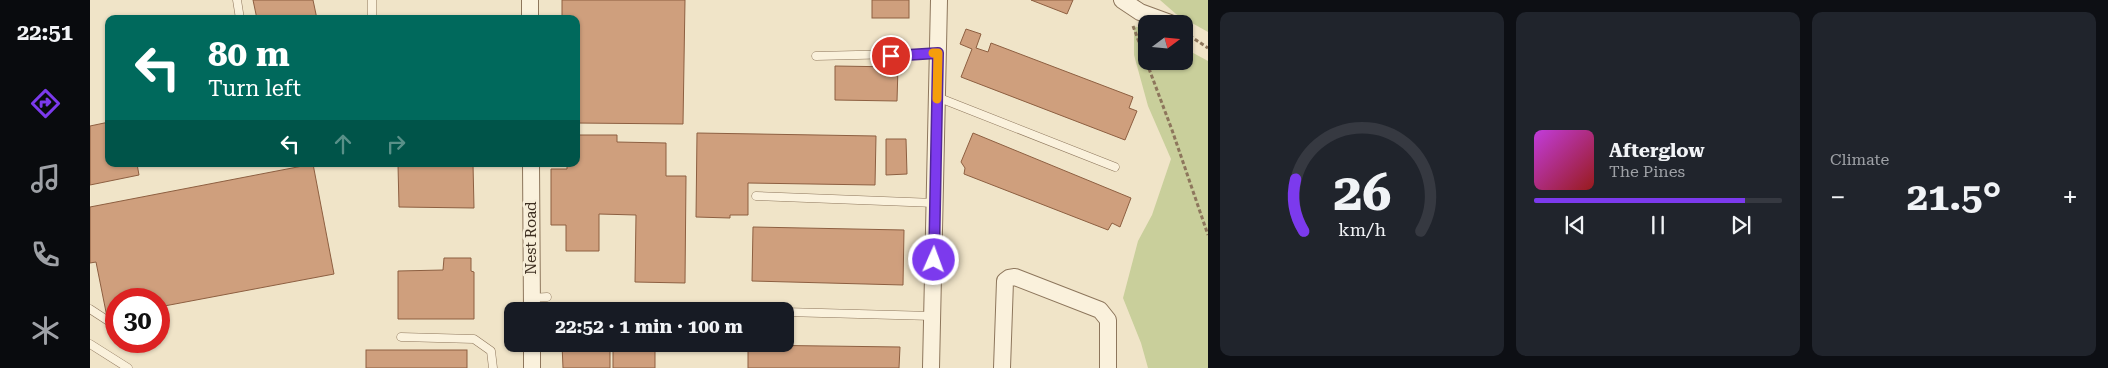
<!DOCTYPE html>
<html lang="en">
<head>
<meta charset="utf-8">
<style>
  :root { --surface:#171b24; --page:#20242c; --text:#f1f3f6; --muted:#9ea1a6; --line:#363941; --accent:#7c3aed }
  body { margin:0; font-family:"Roboto Serif",serif; background:var(--page); color:var(--text); height:100vh; display:flex; flex-direction:column; font-size:19px; white-space:nowrap }
  * { box-sizing:border-box; margin:0 }
  p { font-size:16px; color:var(--muted) }
  .icon { flex:none; width:28px; height:28px; fill:none; stroke:currentColor; stroke-width:2; stroke-linecap:round; stroke-linejoin:round }
  .map { position:relative; flex:1; overflow:hidden }
  .panel { display:flex; flex-direction:column; gap:12px; padding:12px; background:#0d0f14; width:900px }
  .panel>* { flex:none }
  .guide { position:absolute; left:15px; top:15px; width:475px; height:152px; border-radius:10px; box-shadow:0 1px 4px #0004; background:#00695c; color:#fff; overflow:hidden }
  .needle { width:32px; rotate:74deg }
  .tools { position:absolute; left:1048px; top:15px; display:grid; gap:10px }
  .tools a { display:grid; place-items:center; width:55px; height:55px; border-radius:10px; background:var(--surface); box-shadow:0 1px 4px #0004; font-size:25px }
  .speed { position:absolute; left:15px; top:288px; display:flex; gap:10px; font-size:25px; font-weight:700; text-align:center }
  .speed>* { display:grid; place-content:center; width:65px; height:65px; border-radius:50%; background:var(--surface); box-shadow:0 1px 4px #0004; line-height:1 }
  .speed .limit { border:8px solid #d22; background:#fff; color:#111 }
  .pin { position:absolute; display:grid; place-items:center; width:42px; height:42px; color:#fff; margin:-21px; border:2px solid #fff; border-radius:50%; box-shadow:0 1px 5px #0007 }
  .me { position:absolute; width:55px; margin:-28px; rotate:2deg; stroke-linejoin:round; filter:drop-shadow(0 0 4px #0008) }
  .turn { display:flex; align-items:center; gap:18px; height:105px; padding:0 20px; font-size:22px }
  .turn .icon { width:65px; height:65px; stroke-width:2.5 }
  .turn b { display:block; font-size:35px; line-height:42px }
  .lanes { display:flex; align-items:center; height:48px; padding:0 20px; background:#0003; justify-content:center; gap:25px; direction:ltr }
  .lanes .off { opacity:.35 }
  .big { font-size:38px; font-weight:700; line-height:1.1 }
  .panel .card { flex:1; display:flex; flex-direction:column; justify-content:center; gap:8px; min-width:0; padding:0 18px; border-radius:10px; background:var(--page) }
  .panel .dial { align-items:center; gap:0 }
  .dial svg { height:130px; overflow:visible; fill:none; stroke:var(--line); stroke-width:7; stroke-linecap:round; text-anchor:middle }
  .dial text { fill:var(--text); stroke:none }
  .song { display:flex; align-items:center; gap:15px }
  .cover { width:60px; height:60px; border-radius:8px; background:linear-gradient(135deg,hsl(290 70% 55%),hsl(0 70% 35%)) }
  .played { height:5px; border-radius:2px; background:linear-gradient(90deg,var(--accent) 85%,var(--line) 85%) }
  .keys { display:flex; justify-content:space-around; direction:ltr }
  .heat { display:flex; justify-content:space-between; align-items:center; font-size:28px; direction:ltr }
  .panel .tiles { flex:1; display:grid; gap:12px; grid-template-columns:repeat(3,1fr) }
  .trip { position:absolute; left:414px; top:302px; width:290px; height:50px; border-radius:10px; background:var(--surface); box-shadow:0 1px 4px #0004; font-weight:700; line-height:50px; text-align:center }
  main { display:flex; flex:1; min-height:0 }
  .menu { display:flex; flex-direction:column; width:90px; justify-content:space-around; align-items:center; background:#090b0e; color:var(--muted) }
  .menu .icon { width:35px; height:35px }
  .menu .active { color:var(--accent) }
  .menu b { font-size:22px; color:var(--text) }
  .map>svg:first-child { display:block }
</style>
</head>
<body>
<main>
<nav class="menu">
<b>22:51</b>
<svg class="icon active" aria-label="directions" viewBox="0 0 24 24"><path d="M12 3l9 9-9 9-9-9zM9 14v-3h6M13 9l2 2-2 2"/></svg>
<svg class="icon" aria-label="music" viewBox="0 0 24 24"><path d="M9 18V5l10-2v13"/><circle cx="6" cy="18" r="3"/><circle cx="16" cy="16" r="3"/></svg>
<svg class="icon" aria-label="phone" viewBox="0 0 24 24"><path d="M5 4h4l2 5-3 2q2 4 5 5l2-3 5 2v4C11 20 4 13 5 4z"/></svg>
<svg class="icon" aria-label="climate" viewBox="0 0 24 24"><path d="M12 3v18M4 7l16 10M4 17L20 7"/></svg>
</nav>
<div class="map">
<svg width="1118" height="368" viewBox="0 0 1118 368">
  <rect width="100%" height="100%" fill="#f0e4c8"/>
  <g fill="#c9cf9b">
    <path d="M1070,0h48v32l-32,-18z"/>
    <path d="M1044,26l12,4v31h38v-13l24,13v307h-60l-7,-25 -18,-45 15,-57 14,-26 19,-56 -23,-53 -14,-51z"/>
  </g>
  <g fill="#cf9f7d" stroke="#8d5f41">
    <path d="M163,0h60l4,19h-60z"/>
    <path d="M472,0h123l-2,124 -107,-1v-104h-14z"/>
    <rect x="782" y="0" width="37" height="18"/>
    <path d="M941,0h42l-6,14z"/>
    <path d="M876,29l15,5 -5,14 12,4 3,-9 142,54 -4,11 8,3 -12,29 -164,-63 11,-28 -12,-5z"/>
    <path d="M745,66l63,1 -1,34 -62,-1z"/>
    <path d="M19,122v42h28l2,11 -49,10v-59z"/>
    <path d="M607,133l179,3 -1,49 -127,-2v32h-18v3l-34,-1z"/>
    <path d="M883,133l158,65 -11,29 -8,-4 -4,7 -144,-56 1,-6 -4,-6z"/>
    <path d="M486,135h41v7l49,1v33h20l-1,107 -50,-1 1,-67 -37,-1v37h-33v-26h-15v-56h16v-5h9z"/>
    <path d="M796,139h20l1,35 -21,1z"/>
    <path d="M223,164l21,110 -175,33v-8h-43v16l-9,2 -11,-55 -6,1v-56z"/>
    <path d="M383,164l1,44 -75,-1 -1,-42z"/>
    <path d="M663,227l151,3 -1,55 -151,-4z"/>
    <path d="M354,258h27v13l3,1v47h-76v-48l45,-1z"/>
    <path d="M472,305l48,1v5h-48z"/>
    <path d="M472,344h48v24h-47z"/>
    <path d="M529,344h28v5h8v19h-42v-17h6z"/>
    <path d="M658,345l152,2 -1,21h-151z"/>
    <rect x="276" y="350" width="101" height="18"/>
  </g>
  <g fill="none" stroke-linecap="round" stroke-linejoin="round">
    <g stroke="#8d765c" stroke-width="9">
      <g id="service">
        <path d="M147,0l3,19"/>
        <path d="M282,0v19"/>
        <path d="M726,56l122,-3"/>
        <path d="M847,97l178,70"/>
        <path d="M666,196l179,7"/>
        <path d="M442,298l15,-1"/>
        <path d="M0,309l26,17"/>
        <path d="M695,312l147,4"/>
        <path d="M311,337l73,2 17,12 2,17"/>
        <path d="M0,344l38,24"/>
      </g>
    </g>
    <g stroke="#8d765c" stroke-width="18">
      <g id="minor">
        <path d="M440,0v19"/>
        <path d="M1032,0l18,12 30,11"/>
        <path d="M441,164l1,147"/>
        <path d="M442,344v24"/>
        <path d="M841,368l8,-368"/>
        <path d="M912,368l3,-87 4,-3 6,-1 85,33 8,10v48"/>
      </g>
    </g>
    <g stroke="#8d765c" stroke-width="3" stroke-dasharray="4 2.5" stroke-linecap="butt">
      <path d="M1043,26l39,104 36,105"/>
      <path d="M1094,32l24,16"/>
    </g>
    <use href="#service" stroke="#faf1dc" stroke-width="8"/>
    <use href="#minor" stroke="#faf1dc" stroke-width="16"/>
  </g>
  <g fill="none" stroke-linecap="round" stroke-linejoin="round">
    <g stroke="#51269a" stroke-width="12">
      <path id="route" d="M801,56l47,-3 -4,207"/>
    </g>
    <use href="#route" stroke="#7c3aed" stroke-width="9"/>
    <path stroke="#f59e0b" stroke-width="9" d="M843,53h5l-1,46"/>
  </g>
  <g text-anchor="middle" stroke-width="5" stroke-linejoin="round" paint-order="stroke">
    <g font-size="15" fill="#3d2e20" stroke="#f7eed8">
      <text transform="translate(441 238) rotate(-90)" y="5">Nest Road</text>
    </g>
  </g>
</svg>
<div class="tools">
<a><svg class="needle" viewBox="-14 -14 28 28"><path d="M0-13l5 13h-10z" fill="#e53935"/><path d="M0 13l5-13h-10z" fill="#9ea1a6"/></svg></a>
</div>
<div class="speed"><div class="limit">30</div></div>
<div class="pin" style="left:801px;top:56px;background:#d93025"><svg class="icon" aria-label="arrive" viewBox="0 0 24 24"><path d="M6 21V4h12l-3 4 3 4H6"/></svg></div>
<svg class="me" style="left:844px;top:260px" viewBox="-20 -20 40 40"><circle r="17" fill="#7c3aed" stroke="#fff" stroke-width="3"/><path d="M0-11L8 9 0 5-8 9z" fill="#fff"/></svg>
<div class="trip">22:52 · 1 min · 100 m</div>
<div class="guide">
<div class="turn"><svg class="icon" aria-label="left" viewBox="0 0 24 24"><path d="M17 20v-9H6M10 6l-5 5 5 5"/></svg><div><b>80 m</b>Turn left</div></div>
<div class="lanes"><svg class="icon" aria-label="left" viewBox="0 0 24 24"><path d="M17 20v-9H6M10 6l-5 5 5 5"/></svg><svg class="icon off" aria-label="ahead" viewBox="0 0 24 24"><path d="M12 20V5M6 11l6-6 6 6"/></svg><svg class="icon off" aria-label="right" viewBox="0 0 24 24"><path d="M7 20v-9h11M14 6l5 5-5 5"/></svg></div>
</div>
</div>
<section class="panel">
<div class="tiles">
<div class="card dial"><svg viewBox="0 0 100 80">
<path d="M14 69A42 42 0 1 1 86 69"/>
<path d="M14 69A42 42 0 0 1 9 37" stroke="#7c3aed"/>
<text x="50" y="56" font-size="32" font-weight="700">26</text>
<text x="50" y="72" font-size="11">km/h</text>
</svg></div>
<div class="card">
<div class="song"><i class="cover"></i><div><b>Afterglow</b><p>The Pines</p></div></div>
<div class="played"></div>
<div class="keys"><svg class="icon" aria-label="previous" viewBox="0 0 24 24"><path d="M18 5L8 12l10 7zM5 5v14"/></svg><svg class="icon" aria-label="pause" viewBox="0 0 24 24"><path d="M8 5v14M16 5v14"/></svg><svg class="icon" aria-label="next" viewBox="0 0 24 24"><path d="M6 5l10 7-10 7zM19 5v14"/></svg></div>
</div>
<div class="card"><p>Climate</p>
<div class="heat"><a>−</a><b class="big">21.5°</b><a>+</a></div>
</div>
</div>
</section>
</main>
</body>
</html>
